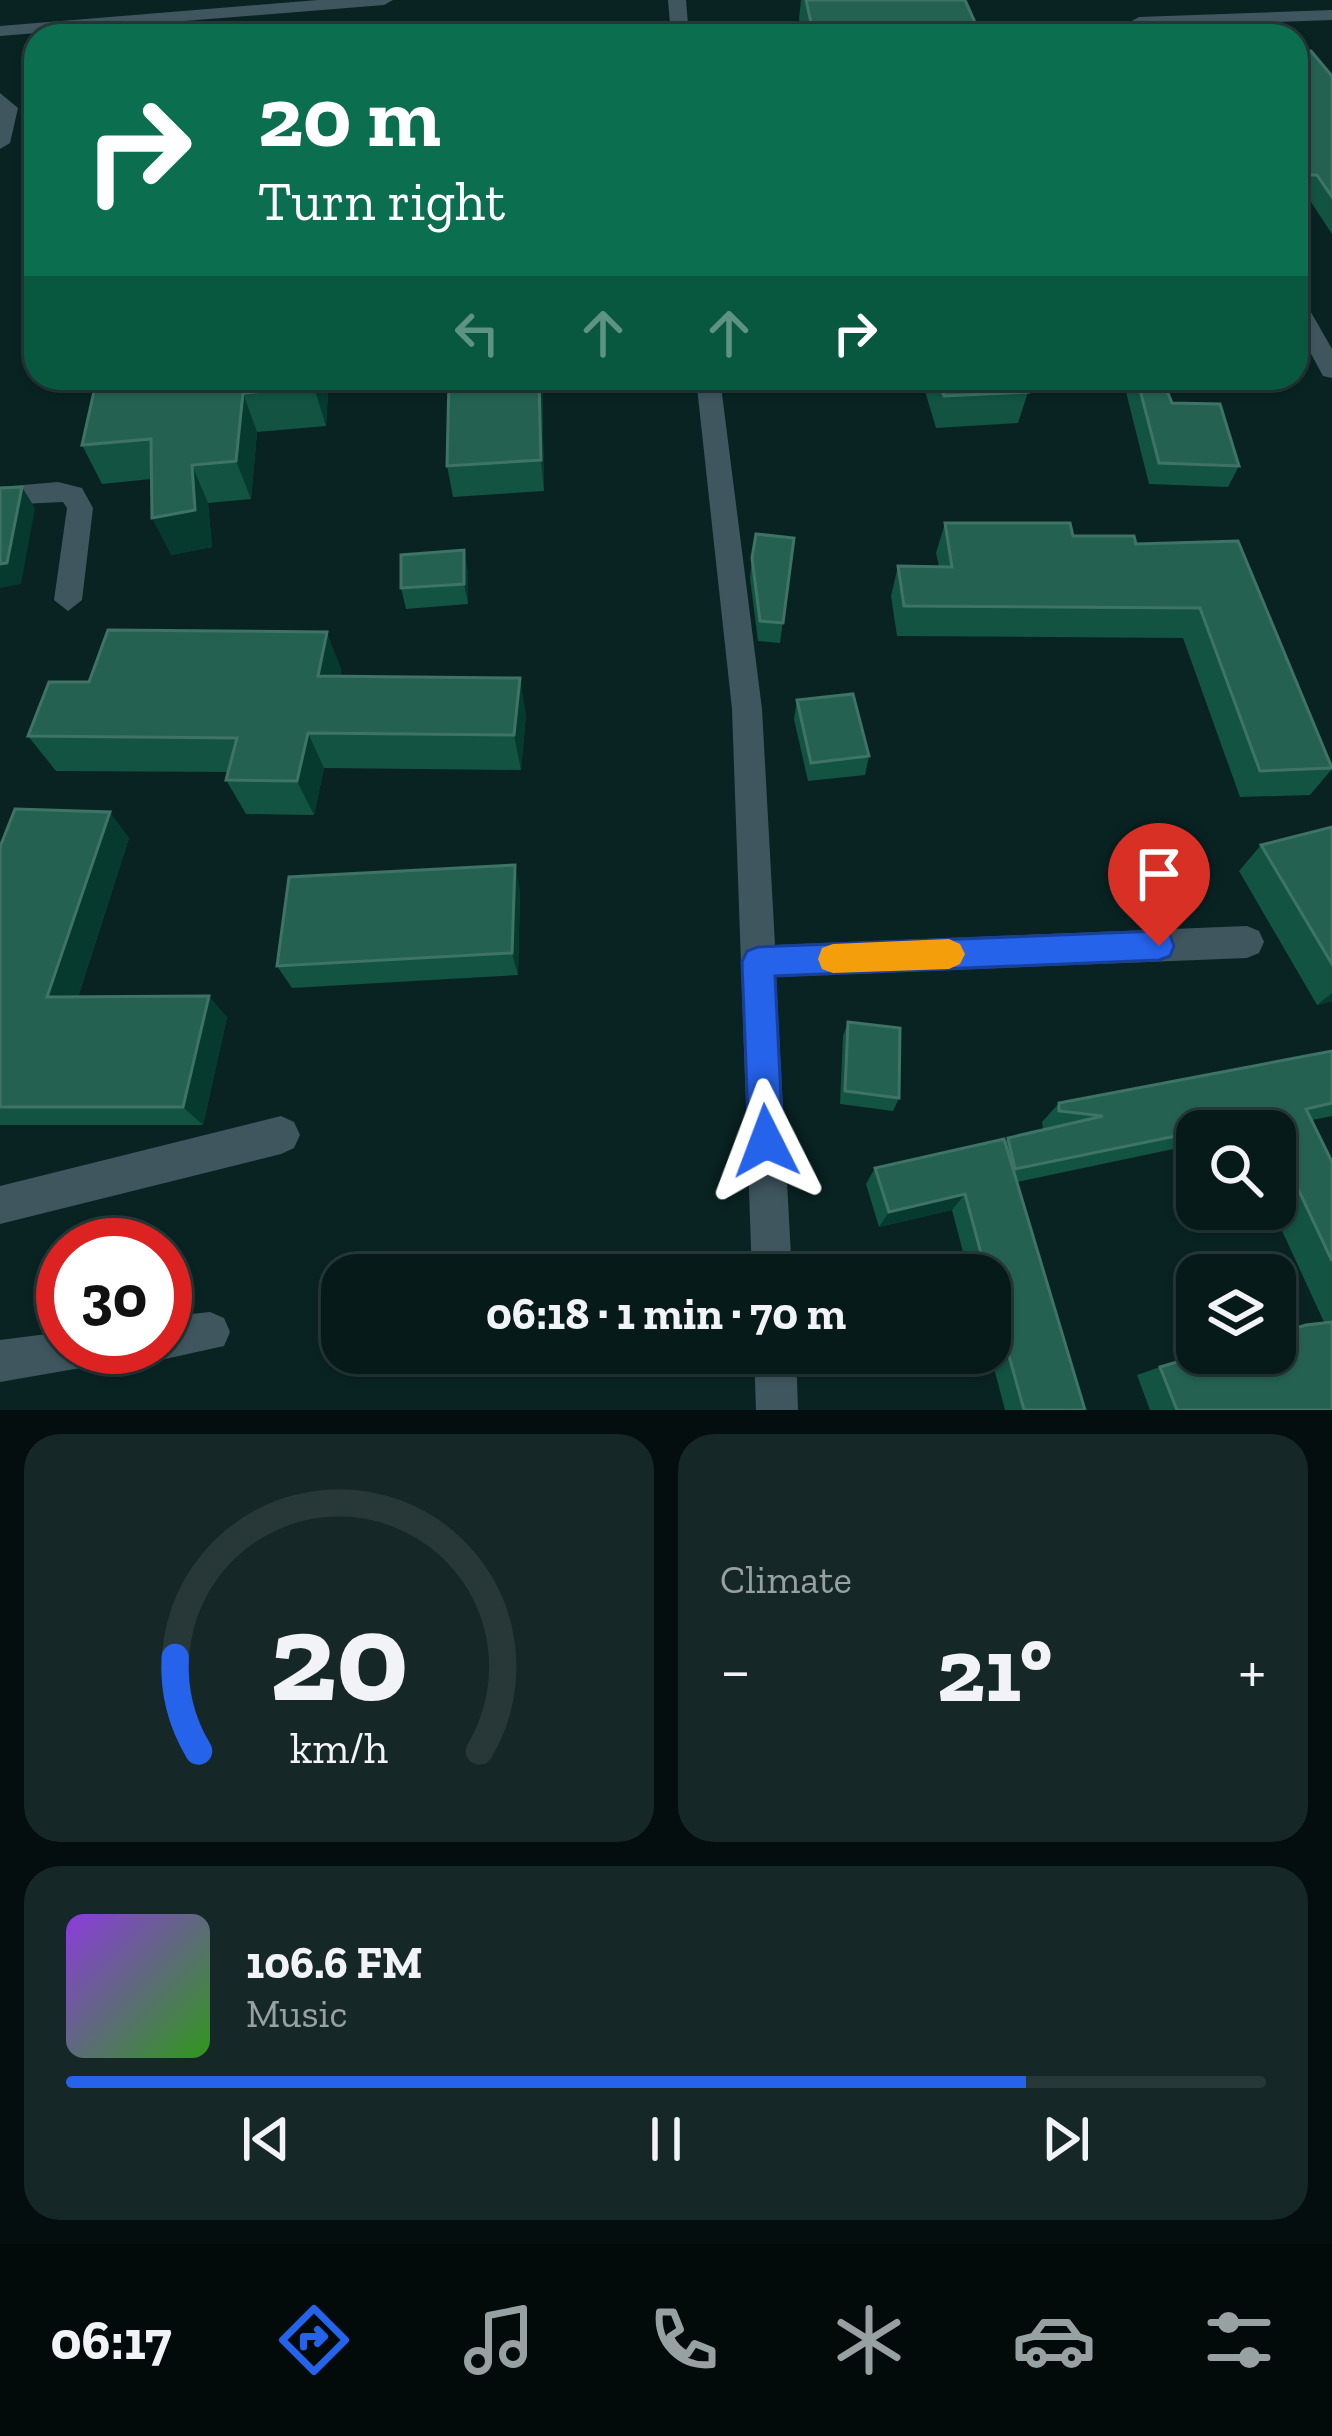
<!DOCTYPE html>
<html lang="en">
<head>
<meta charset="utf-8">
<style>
  :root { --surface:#071a1a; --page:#152727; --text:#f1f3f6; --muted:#98a1a2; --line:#283839; --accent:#2563eb }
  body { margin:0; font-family:"Zilla Slab",serif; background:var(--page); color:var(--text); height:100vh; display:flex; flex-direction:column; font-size:45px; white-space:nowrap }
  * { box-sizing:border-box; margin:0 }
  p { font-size:39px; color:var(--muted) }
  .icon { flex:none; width:66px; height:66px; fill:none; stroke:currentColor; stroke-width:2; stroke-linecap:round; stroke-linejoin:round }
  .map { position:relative; height:1410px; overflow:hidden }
  .side { display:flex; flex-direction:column; gap:24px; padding:24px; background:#040e0e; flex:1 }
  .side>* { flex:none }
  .hud { position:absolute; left:24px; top:24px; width:1284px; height:366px; border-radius:36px; box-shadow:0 3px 9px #0004,0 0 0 3px var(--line); background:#0b6e4f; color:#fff; overflow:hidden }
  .fabs { position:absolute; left:1176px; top:1110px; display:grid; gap:24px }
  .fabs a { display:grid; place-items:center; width:120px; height:120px; border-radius:24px; background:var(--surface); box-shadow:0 3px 9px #0004,0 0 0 3px var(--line); font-size:60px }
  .speed { position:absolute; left:36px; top:1218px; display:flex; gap:24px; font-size:60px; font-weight:700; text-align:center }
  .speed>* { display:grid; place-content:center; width:156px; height:156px; border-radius:50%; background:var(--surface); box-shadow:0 3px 9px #0004,0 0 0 3px var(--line); line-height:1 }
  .speed .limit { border:18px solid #d22; background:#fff; color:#111 }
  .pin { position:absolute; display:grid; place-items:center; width:102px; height:102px; color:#fff; margin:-123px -51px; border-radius:50% 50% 50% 0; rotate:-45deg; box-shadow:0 0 12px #0007 }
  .pin .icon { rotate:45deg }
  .me { position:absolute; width:132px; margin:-66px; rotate:357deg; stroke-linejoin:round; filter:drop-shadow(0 0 9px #0008) }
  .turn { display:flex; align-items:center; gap:42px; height:252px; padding:0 36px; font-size:54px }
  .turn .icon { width:156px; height:156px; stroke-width:2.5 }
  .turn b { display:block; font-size:84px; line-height:102px }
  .lanes { display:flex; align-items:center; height:114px; padding:0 36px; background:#0003; justify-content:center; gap:60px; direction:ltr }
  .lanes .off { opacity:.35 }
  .big { font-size:90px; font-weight:800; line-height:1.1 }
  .side .widget { flex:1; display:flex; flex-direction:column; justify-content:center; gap:18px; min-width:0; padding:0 42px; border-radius:36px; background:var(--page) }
  .side .dial { align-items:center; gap:0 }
  .dial svg { height:312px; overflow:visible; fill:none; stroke:var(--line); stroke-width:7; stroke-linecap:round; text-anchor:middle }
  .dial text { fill:var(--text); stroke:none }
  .song { display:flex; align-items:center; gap:36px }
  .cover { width:144px; height:144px; border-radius:18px; background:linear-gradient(135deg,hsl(270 70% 55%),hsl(110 70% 35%)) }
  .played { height:12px; border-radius:6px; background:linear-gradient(90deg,var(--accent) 80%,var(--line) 80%) }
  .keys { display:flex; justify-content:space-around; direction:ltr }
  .heat { display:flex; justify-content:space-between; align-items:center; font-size:66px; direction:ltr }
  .side .tiles { flex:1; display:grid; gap:24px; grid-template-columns:1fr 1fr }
  .widget:last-child { grid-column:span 2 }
  .trip { position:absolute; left:321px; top:1254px; width:690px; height:120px; border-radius:36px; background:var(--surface); box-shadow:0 3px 9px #0004,0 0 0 3px var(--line); font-weight:800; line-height:120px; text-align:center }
  .dock { display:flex; height:192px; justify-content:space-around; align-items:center; background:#030a0a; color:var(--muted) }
  .dock .icon { width:84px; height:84px }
  .dock .selected { color:var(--accent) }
  .dock b { font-size:54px; color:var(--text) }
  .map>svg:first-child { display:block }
</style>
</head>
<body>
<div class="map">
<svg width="1332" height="1410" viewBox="0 0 1332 1410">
  <rect width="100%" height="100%" fill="#092323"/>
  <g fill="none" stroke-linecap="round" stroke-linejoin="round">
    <g fill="#3f565f" fill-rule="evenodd">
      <path d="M318,0h75l-9,5 -384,31v-10z"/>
      <path d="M668,0h18l3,36h-18z"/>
      <path d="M1332,10v10l-193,7 -9,-5 9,-5z"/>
      <path d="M0,93l18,15 -8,35 -10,6z"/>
      <path d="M1296,298l8,2 28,49v29l-9,-2 -27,-50z"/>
      <path d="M696,378h24l42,331 13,236 472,-19 12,5 5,11 -5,11 -12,5 -471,19 16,298h-40l-20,-566z"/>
      <path d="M58,482l24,6 11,20 -11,92 -14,11 -14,-11 13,-92 -4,-6 -63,3v-18z"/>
      <path d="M281,1116l13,6 6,13 -6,13 -13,6 -281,70v-38z"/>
      <path d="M210,1312l14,6 6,14 -6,14 -59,13 -15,-6 -2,-6h17v-30z"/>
      <path d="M63,1332v15h58l-6,15 -115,20v-42z"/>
      <path d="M754,1353h42l2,57h-42z"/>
    </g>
  </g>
  <g fill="#125341">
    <path d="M801,0h164l16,36h-178l-4,-17z"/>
    <path d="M1296,52l36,24v158l-25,-38 -7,1 -4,-5z"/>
    <path d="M97,378h227l4,13 -2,35 -69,6 -6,67 -43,4 4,44 -41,8 -20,-76 -49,5 -20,-39z"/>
    <path d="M449,378h93l2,113 -91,6 -6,-31z"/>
    <path d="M921,378h101l6,14 -10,31 -82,5z"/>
    <path d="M1132,378h30l10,25 67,63 -11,21 -79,-3 -23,-92z"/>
    <path d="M945,523l191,21 102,-3 94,228 -22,26 -70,2 -57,-159 -286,-2 -6,-40 7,-30h41l-3,-13z"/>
    <path d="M794,538l-14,105 -22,-2 -8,-63 2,-20z"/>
    <path d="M468,571v33l-62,5 -5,-21z"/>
    <path d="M341,669l-1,8 186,37 -5,56 -197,-2 -10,47 -68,-1 -20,-34 2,-8 -172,-1 -28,-35 61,-54z"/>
    <path d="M797,700l72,56 -4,19 -57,6 -14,-62z"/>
    <path d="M1332,827v174l-15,4 -78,-134 22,-26z"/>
    <path d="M129,838l-51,159 149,20 -24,108h-203v-278z"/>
    <path d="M520,890l-2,85 -226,13 -15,-22z"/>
    <path d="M848,1022l51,76 -6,13 -53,-7 3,-68z"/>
    <path d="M1332,1051v65l-20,4 20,42v248h-182l-13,-35 23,-8 164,-45 -52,-113h3v-78h-78v13l-180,38 68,228h-80l-15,-57v-78h-21l-17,-65 -73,17 -13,-43 9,-16 130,-26 3,-4 35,-9 -1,-7 17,-19z"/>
  </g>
  <g fill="#063a2e">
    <path d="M315,378h9l4,13 -2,35 -12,-39z"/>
    <path d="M539,378h3l2,113 -3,-31z"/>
    <path d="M243,393l14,39 -6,67 -15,-38z"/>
    <path d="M192,465l16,38 4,44 -41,8 -19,-37z"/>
    <path d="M22,487l13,21 -14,76 -21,4v-24z"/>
    <path d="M464,550l4,21v33l-4,-20z"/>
    <path d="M327,632l14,37 -9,44 -14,-37z"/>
    <path d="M520,678l6,36 -5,56 -7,-35z"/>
    <path d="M308,733l16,35 -10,47 -17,-34z"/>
    <path d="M110,812l19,26 -58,180 -24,-21z"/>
    <path d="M515,865l5,25 -2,85 -6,-22z"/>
    <path d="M1332,993v8l-15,4z"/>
    <path d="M209,996l18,21 -24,108 -20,-18z"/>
    <path d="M965,1194l-13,16 -73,17 10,-15z"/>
  </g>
  <g fill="#256151" stroke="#3e7365" stroke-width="3">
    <path d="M806,0h159l16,36h-167z"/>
    <path d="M1052,29l4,7h-60l-2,-6z"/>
    <path d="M1311,51l21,25v121l-15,-22h-7l-14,-16v-107z"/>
    <path d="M97,378h218l-1,9 -71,6 -7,68 -44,4 3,45 -43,8 -1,-79 -69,6z"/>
    <path d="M449,378h90l2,82 -94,6z"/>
    <path d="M938,378h84l6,14 -84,4z"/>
    <path d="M1137,378h25l10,25 48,1 19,62 -80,-3z"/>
    <path d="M22,487l-15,76 -7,1v-76z"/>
    <path d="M945,523h125l3,13h61l2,8 102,-3 94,227 -72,3 -60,-163 -296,-2 -6,-40 54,1z"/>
    <path d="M756,534l38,4 -11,85 -23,-2 -8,-63z"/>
    <path d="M464,550v34l-63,4v-33z"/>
    <path d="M108,630l219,2 -9,44 202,2 -6,57 -206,-2 -11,48 -71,-1 11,-42 -209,-2 21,-54h40z"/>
    <path d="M853,694l16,62 -58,7 -14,-63z"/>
    <path d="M15,809l95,3 -63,185 162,-1 -26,111h-183v-260z"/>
    <path d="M1332,827v137l-71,-119z"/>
    <path d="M515,865l-3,88 -235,13 12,-89z"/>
    <path d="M848,1022l52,6 -1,70 -54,-7z"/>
    <path d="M1332,1051v52l-26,6 26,53v99l-57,-121v-9h-4l-7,-13 -249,51 -7,-31 95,-22 -44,-5v-8z"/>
    <path d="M1004,1139l81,271h-61l-34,-123v-12h-3l-22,-81 -76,18 -14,-44z"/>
    <path d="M1332,1322v88h-155l-17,-43 47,-14h68v-19l31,-9z"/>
  </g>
  <path fill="#2563eb" stroke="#184099" stroke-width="3" d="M1159,931l11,4 4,11 -4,10 -11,4 -384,16 8,165 -5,12 -12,5 -12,-5 -5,-12 -7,-179 5,-11 11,-4z"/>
  <path fill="#f59e0b" d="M949,939l11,5 5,10 -5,10 -11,5 -116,4 -11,-4 -4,-10 4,-11 11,-4z"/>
</svg>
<div class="fabs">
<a><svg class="icon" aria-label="search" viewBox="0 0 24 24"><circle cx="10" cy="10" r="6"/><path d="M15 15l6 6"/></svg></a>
<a><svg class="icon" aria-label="layers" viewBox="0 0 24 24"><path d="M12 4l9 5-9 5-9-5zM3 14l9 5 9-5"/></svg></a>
</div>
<div class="speed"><div class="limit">30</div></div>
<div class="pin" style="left:1159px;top:946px;background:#d93025"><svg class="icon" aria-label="arrive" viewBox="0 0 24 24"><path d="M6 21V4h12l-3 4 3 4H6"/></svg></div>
<svg class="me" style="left:766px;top:1141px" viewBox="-20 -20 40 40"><path d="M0-17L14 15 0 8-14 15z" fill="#2563eb" stroke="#fff" stroke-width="4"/></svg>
<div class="trip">06:18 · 1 min · 70 m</div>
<div class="hud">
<div class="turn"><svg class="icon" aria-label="right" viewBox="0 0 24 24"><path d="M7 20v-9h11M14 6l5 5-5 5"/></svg><div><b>20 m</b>Turn right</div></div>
<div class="lanes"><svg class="icon off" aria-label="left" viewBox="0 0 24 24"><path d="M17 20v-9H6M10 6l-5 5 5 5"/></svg><svg class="icon off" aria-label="ahead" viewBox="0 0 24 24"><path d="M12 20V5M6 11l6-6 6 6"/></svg><svg class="icon off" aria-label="ahead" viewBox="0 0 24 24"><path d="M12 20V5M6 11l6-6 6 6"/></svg><svg class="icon" aria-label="right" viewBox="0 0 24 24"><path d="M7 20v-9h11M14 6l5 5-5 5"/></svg></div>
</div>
</div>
<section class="side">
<div class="tiles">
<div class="widget dial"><svg viewBox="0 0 100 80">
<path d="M14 69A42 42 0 1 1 86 69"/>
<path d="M14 69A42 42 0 0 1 8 45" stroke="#2563eb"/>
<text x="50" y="56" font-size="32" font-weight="700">20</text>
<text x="50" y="72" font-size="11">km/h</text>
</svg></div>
<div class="widget"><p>Climate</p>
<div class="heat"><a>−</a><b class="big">21°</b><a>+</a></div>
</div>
<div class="widget">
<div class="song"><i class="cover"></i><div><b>106.6 FM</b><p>Music</p></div></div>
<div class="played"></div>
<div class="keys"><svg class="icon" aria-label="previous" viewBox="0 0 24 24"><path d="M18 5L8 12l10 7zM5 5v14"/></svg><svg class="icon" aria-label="pause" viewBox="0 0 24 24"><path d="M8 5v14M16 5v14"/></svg><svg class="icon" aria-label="next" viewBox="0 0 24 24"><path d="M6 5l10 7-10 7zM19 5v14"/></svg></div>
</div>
</div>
</section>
<nav class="dock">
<b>06:17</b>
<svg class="icon selected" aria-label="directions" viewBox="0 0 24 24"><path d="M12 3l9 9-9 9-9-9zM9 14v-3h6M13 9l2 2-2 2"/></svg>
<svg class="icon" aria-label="music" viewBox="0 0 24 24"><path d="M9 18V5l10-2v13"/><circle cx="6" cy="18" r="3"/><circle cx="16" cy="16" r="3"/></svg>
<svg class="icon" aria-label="phone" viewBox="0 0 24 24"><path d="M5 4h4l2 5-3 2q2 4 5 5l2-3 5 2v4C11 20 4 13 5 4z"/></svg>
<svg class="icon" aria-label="climate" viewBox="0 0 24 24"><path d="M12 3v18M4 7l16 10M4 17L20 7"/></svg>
<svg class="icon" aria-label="car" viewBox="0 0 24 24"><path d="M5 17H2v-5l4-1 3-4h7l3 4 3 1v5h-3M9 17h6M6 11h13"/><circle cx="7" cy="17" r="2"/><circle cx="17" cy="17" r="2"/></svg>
<svg class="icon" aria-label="filters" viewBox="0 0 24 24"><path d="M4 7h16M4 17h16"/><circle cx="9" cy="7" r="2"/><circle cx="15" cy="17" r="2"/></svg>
</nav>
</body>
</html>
